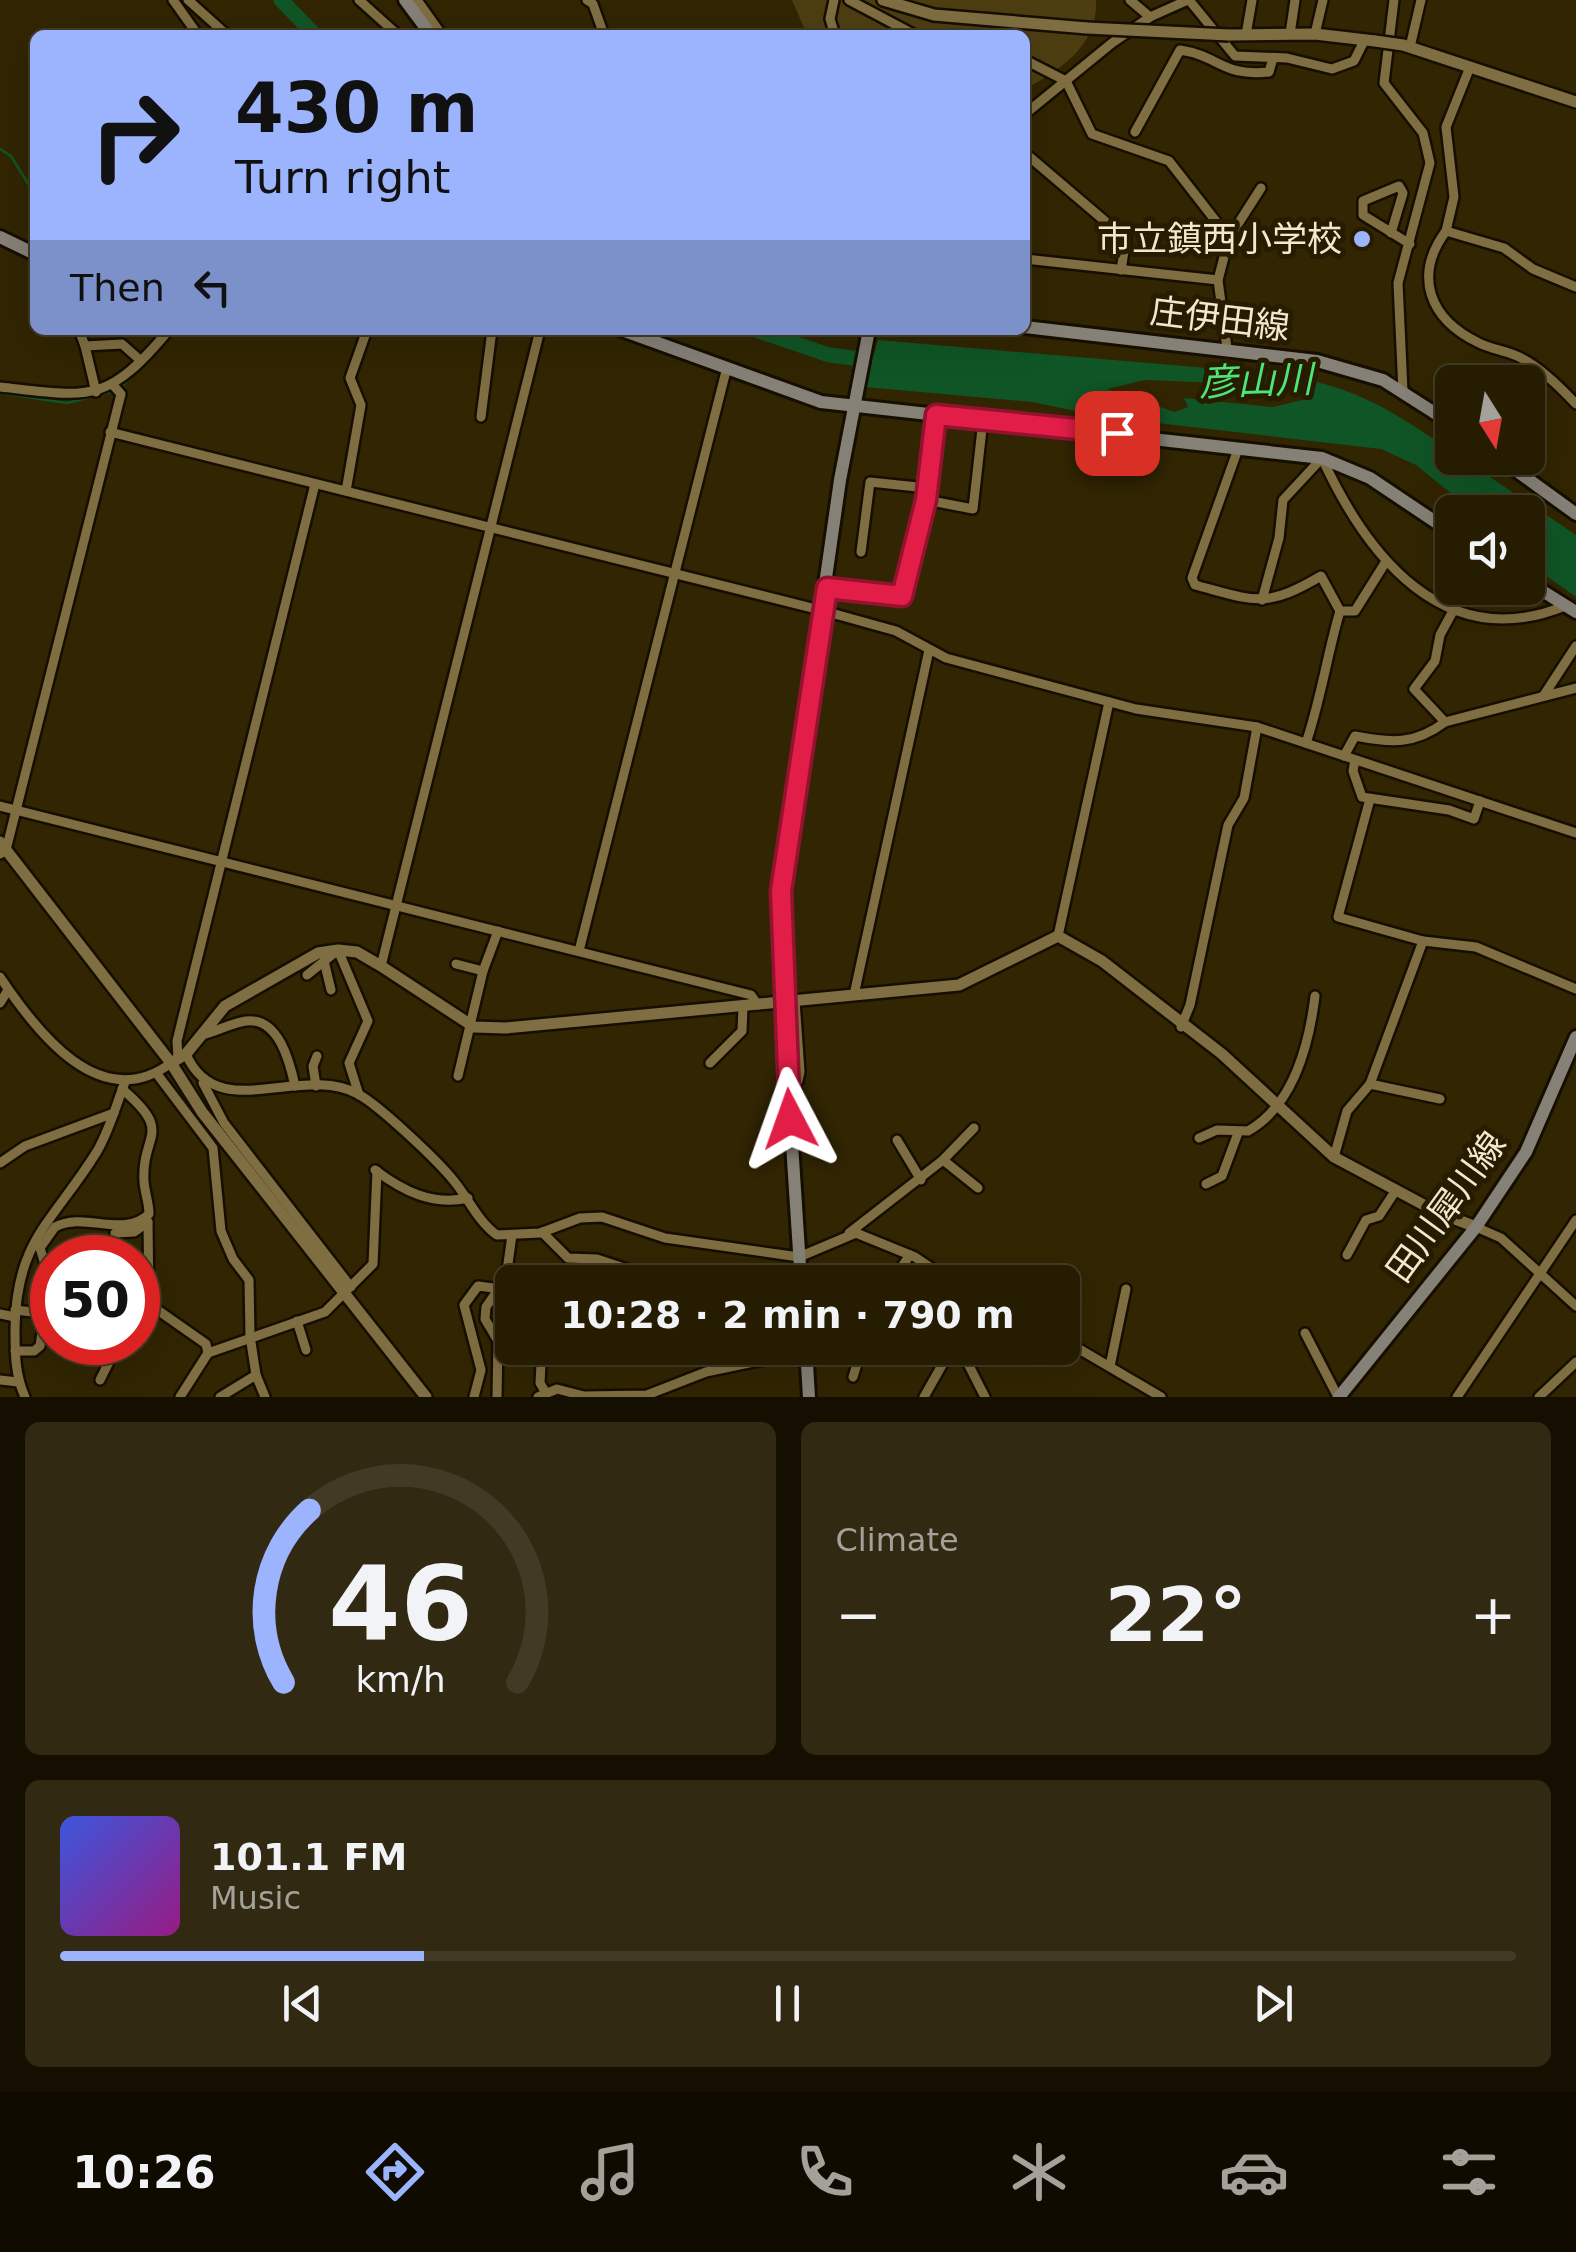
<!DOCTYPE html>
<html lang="en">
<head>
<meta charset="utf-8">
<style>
  :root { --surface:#251c02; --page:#312911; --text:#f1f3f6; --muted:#a3a199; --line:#423a24; --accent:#9bb4fd }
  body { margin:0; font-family:"DejaVu Sans","Noto Sans JP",sans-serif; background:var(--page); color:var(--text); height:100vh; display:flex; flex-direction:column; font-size:38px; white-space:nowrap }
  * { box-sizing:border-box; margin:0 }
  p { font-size:32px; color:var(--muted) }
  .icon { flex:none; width:55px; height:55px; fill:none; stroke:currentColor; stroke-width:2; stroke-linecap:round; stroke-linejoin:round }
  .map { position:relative; height:1397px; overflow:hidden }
  .details { display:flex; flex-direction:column; gap:25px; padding:25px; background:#140f01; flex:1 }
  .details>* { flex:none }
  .top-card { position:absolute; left:30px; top:30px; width:1000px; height:305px; border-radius:15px; box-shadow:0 10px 40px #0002,0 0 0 2px var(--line); background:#9bb4fd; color:#111; overflow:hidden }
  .needle { width:65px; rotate:169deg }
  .fabs { position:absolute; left:1435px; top:365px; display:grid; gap:20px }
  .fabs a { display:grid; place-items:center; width:110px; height:110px; border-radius:15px; background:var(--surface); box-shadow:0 10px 40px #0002,0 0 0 2px var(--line); font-size:50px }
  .speed { position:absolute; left:30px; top:1235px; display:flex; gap:20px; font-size:50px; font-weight:700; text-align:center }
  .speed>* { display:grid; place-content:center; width:130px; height:130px; border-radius:50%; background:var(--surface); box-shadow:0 10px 40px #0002,0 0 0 2px var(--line); line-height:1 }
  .speed .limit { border:15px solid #d22; background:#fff; color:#111 }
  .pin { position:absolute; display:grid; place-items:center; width:85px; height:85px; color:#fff; margin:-42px; border-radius:20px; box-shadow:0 5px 15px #0006 }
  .me { position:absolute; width:110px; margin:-55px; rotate:356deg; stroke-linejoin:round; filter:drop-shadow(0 0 8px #0008) }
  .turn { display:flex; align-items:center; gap:35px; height:210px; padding:0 40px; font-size:45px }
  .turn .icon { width:130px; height:130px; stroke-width:2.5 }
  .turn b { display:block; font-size:70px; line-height:85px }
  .then { display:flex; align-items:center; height:95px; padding:0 40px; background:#0003; gap:20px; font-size:38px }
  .big { font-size:75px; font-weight:700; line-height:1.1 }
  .details .card { flex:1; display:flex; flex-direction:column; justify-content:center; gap:15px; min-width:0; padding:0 35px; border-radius:15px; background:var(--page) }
  .details .dial { align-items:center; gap:0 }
  .dial svg { height:260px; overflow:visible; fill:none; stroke:var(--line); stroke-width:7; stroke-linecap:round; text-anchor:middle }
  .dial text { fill:var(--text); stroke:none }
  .song { display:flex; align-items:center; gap:30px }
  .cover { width:120px; height:120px; border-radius:15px; background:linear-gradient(135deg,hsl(230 70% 55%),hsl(310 70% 35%)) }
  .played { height:10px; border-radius:5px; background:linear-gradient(90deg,var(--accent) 25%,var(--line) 25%) }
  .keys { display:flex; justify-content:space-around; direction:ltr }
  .heat { display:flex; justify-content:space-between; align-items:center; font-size:55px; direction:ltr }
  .details .tiles { flex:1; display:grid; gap:25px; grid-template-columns:1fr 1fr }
  .card:last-child { grid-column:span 2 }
  .trip { position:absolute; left:495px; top:1265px; width:585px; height:100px; border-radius:15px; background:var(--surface); box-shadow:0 10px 40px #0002,0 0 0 2px var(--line); font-weight:700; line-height:100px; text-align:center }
  .tab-bar { display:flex; height:160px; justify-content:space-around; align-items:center; background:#0f0b01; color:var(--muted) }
  .tab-bar .icon { width:70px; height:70px }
  .tab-bar .on { color:var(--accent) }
  .tab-bar b { font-size:45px; color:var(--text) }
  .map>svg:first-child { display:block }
</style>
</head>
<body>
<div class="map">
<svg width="1576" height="1397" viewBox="0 0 1576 1397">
  <rect width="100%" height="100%" fill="#312502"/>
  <path fill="#4d3e12" d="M792,0h304c3,45 -37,71 -71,89v-54h-218z"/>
  <path fill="#105526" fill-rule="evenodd" d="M878,340l400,34c77,12 111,35 174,77v7h10l114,77v62l-48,-34v-51h-54l-58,-47 -35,-16 -276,-32 -73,-15 -167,-15zM1145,380l147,6 14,13 -33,8 -89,-9 4,9 -13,5 -68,-23z"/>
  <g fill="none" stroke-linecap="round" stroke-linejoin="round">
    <g stroke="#105526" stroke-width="2.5">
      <path d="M0,149l11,7 24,39"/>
      <path d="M122,386l55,-56"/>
      <path d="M0,393l67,10 48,-12"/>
    </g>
    <g stroke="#105526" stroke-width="15">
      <path d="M281,0l34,35"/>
      <path d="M756,330l73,25 49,6"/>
    </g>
    <g stroke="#160e00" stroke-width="14">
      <g id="minor">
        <path d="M173,0l25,35"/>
        <path d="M188,0l39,35"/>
        <path d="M359,0l39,35"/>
        <path d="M417,0l25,35"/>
        <path d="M587,0l6,4 11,31"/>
        <path d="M834,0l-4,19 5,16"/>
        <path d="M849,0l66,35"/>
        <path d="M1130,0l20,17"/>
        <path d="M1189,0l46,56 52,2 45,11 22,-8 11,-22"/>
        <path d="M1394,0l-10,83 39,50 7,30 -32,120 5,108"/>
        <path d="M1290,34l5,-34"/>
        <path d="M1315,34l8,-34"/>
        <path d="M1246,35l6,-35"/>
        <path d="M1410,47l11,-47"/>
        <path d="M1025,60l41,21 26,53 77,27 60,77"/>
        <path d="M1025,114l87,-71 38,-26 38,-17"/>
        <path d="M1135,132l45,-82c40,6 42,27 89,22l4,-14"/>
        <path d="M1025,153l101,86 -5,31"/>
        <path d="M1446,231l8,-34 -8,-70 24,-60"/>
        <path d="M1391,233l12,-40 -4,-7 -36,15v14l47,29"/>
        <path d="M1025,259l193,21"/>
        <path d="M1576,287l-43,-18 -29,-21 -58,-17c-33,45 -17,88 33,112 14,7 31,8 44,16 19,10 38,29 53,45"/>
        <path d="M79,330l6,16"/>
        <path d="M1227,348l-9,-68 11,-42 32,-50"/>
        <path d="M0,387c90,10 106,18 169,-57"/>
        <path d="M96,392l-11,-46 37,-2 18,16"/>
        <path d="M481,417l11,-87"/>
        <path d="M110,432l714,179 72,20 50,27 190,51 121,18 319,106"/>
        <path d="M1238,449l-46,129 3,7c60,16 70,24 126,-9l19,35c-13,44 -19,88 -34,132"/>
        <path d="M346,491l15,-86 -11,-27 17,-48"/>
        <path d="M926,500l47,9 10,-89"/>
        <path d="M861,552l9,-70 57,6"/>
        <path d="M827,588l75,8 24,-96 9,-85"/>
        <path d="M1262,600l17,-62 4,-38 39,-42c45,98 122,197 243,148"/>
        <path d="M1464,602l2,-14"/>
        <path d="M1340,611h15l30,-48"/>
        <path d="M1544,695l32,-49"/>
        <path d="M1445,722l-31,-33 21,-28 5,-26 13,-24"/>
        <path d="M1344,756l11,-20c36,7 60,9 90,-14l131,-34"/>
        <path d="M1355,760l-2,11 9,26 87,13 25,9 6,-18"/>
        <path d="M1370,799l-32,118 85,24 53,6 100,42"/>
        <path d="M0,806l751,189 7,10"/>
        <path d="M0,854l6,-4 115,-456 -9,-10"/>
        <path d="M1058,936l51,-234"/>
        <path d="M579,951l147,-580"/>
        <path d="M324,961l7,29"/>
        <path d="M456,964l27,7 15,-40"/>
        <path d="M381,966l159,-636"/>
        <path d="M307,975l31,-25 30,71 -19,42 10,32"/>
        <path d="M0,977c36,54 100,139 171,86"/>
        <path d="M854,995l75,-345"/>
        <path d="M0,1003l8,-13"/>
        <path d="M1181,1027l9,-22 38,-180 16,-27 13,-71"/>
        <path d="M201,1035c15,-3 30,-12 45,-14 33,-4 44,42 49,65"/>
        <path d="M186,1054c31,72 115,9 172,40 22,12 80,67 96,87 14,17 25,42 43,54l43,-2 40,-15 22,-1 63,21 134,19 57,-24 59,24 37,25"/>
        <path d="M178,1058l-1,-17 138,-557"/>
        <path d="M710,1063l32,-32 1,-24"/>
        <path d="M157,1074l56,74 8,83 12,28 16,21 1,56 6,39 9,22"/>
        <path d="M458,1076l25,-105"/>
        <path d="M203,1083l21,40 127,164"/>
        <path d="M788,1084l10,-3 2,-9 -5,-71"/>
        <path d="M1370,1084l70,15"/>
        <path d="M316,1086l-3,-20 4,-10"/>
        <path d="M1199,1138l18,-8 31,1c46,-26 61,-86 67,-135"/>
        <path d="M897,1140l24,40"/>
        <path d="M1334,1157l13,-46 23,-27 53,-143"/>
        <path d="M943,1160l31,-32"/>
        <path d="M0,1163l25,-17 89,-33"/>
        <path d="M375,1170c28,21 57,36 93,28"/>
        <path d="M1206,1184l16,-8 16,-43"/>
        <path d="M148,1222l1,82 57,40 2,9 -28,44"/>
        <path d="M1476,1227l25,11 75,68"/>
        <path d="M542,1232l26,26 29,1 45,15 -1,8"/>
        <path d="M115,1233l19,-1 14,-10"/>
        <path d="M849,1233l94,-73 35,28"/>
        <path d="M1347,1255l19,-35 13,-4 17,-26"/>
        <path d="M48,1274l-8,-26 15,-21c30,-16 68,12 94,-13 0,-11 -4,-21 -5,-32 -3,-49 31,-48 -22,-93"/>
        <path d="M891,1282l19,-27"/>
        <path d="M0,1314l15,3"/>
        <path d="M138,1314l11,-10"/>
        <path d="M297,1321l9,29"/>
        <path d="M1305,1333l33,64"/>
        <path d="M1062,1339l99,58"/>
        <path d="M15,1351h19l6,-5 4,-28 -3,-5 -26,-3"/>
        <path d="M208,1353l117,-41 48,-48 4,-93"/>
        <path d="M541,1364l-1,19 6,10"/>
        <path d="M1110,1366l16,-77"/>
        <path d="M853,1377l9,-29"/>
        <path d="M0,1380l18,2"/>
        <path d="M100,1380l19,-38"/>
        <path d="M25,1397c-10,-22 -10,-44 -10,-68 1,-89 38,-107 81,-176 13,-21 20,-48 29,-71"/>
        <path d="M220,1397l36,-22"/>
        <path d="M474,1397l7,-27 -17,-65 14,-19 23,3"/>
        <path d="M497,1397l1,-56 -13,-22 1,-12 20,-29 6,-43"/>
        <path d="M538,1397l19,-8 27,7 63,-1 59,-23 100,-21"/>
        <path d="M924,1397l26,-46 10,-3 25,49"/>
        <path d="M1457,1397l119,-177"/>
        <path d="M1539,1397l37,-35"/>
      </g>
    </g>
    <g stroke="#160e00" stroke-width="16">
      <g id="tertiary">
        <path d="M883,0l51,15 153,13"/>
        <path d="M1229,35l86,-1 60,7"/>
        <path d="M1403,45l173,57"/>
        <path d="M0,842l171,221 31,49 224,285"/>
        <path d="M171,1063l15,-9 39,-48 93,-53 20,-3 19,2 24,14 93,61 32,1 453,-43 99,-49 44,25 120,93 112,103 103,55 39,15"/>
      </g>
    </g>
    <g stroke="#160e00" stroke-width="18">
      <g id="secondary">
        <path d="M405,0l26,35"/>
        <path d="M0,237l35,17"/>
        <path d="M1025,327l292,34 66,19 69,44"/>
        <path d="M622,330l199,72 501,56 48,20 82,55"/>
        <path d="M1499,458l77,56"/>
        <path d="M1528,582l48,30"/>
        <path d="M801,1282l-21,-322 1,-69 59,-411 29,-150"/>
        <path d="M806,1348l3,49"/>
        <path d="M1339,1397l137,-170 50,-75 50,-115"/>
      </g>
    </g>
    <use href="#minor" stroke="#7f6e41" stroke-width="9"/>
    <use href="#tertiary" stroke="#7f6e41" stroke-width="11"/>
    <use href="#secondary" stroke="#868177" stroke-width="12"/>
    <g stroke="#160e00" stroke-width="16" stroke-linecap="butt">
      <g id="tertiary-bridge">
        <path d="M1087,28l142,7"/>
        <path d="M1375,41l28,4"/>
      </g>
    </g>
    <use href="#tertiary-bridge" stroke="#7f6e41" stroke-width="11"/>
  </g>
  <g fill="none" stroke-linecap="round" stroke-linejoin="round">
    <g stroke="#92132f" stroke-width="25">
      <path id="route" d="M790,1119l-9,-228 46,-303 75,8 24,-96 10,-85 181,18"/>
    </g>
    <use href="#route" stroke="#e11d48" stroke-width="18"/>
  </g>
  <circle fill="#9bb4fd" stroke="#271b00" stroke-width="4" cx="1362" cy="239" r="10"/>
  <g text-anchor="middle" stroke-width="10" stroke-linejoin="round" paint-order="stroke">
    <g font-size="35" fill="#f1e8d0" stroke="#271b00" text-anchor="end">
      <text x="1342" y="251">市立鎮西小学校</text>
    </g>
    <g font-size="35" fill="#f1e8d0" stroke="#271b00">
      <text transform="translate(1220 319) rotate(7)" y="12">庄伊田線</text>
      <text transform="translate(1446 1207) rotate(-54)" y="12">田川犀川線</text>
    </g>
    <g font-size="38" font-style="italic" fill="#4ce678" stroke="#271b00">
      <text transform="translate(1256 381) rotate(-2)" y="13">彦山川</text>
    </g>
  </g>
</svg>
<div class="fabs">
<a><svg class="needle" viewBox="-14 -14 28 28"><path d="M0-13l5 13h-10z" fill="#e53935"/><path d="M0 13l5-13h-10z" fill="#a3a199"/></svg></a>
<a><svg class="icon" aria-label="sound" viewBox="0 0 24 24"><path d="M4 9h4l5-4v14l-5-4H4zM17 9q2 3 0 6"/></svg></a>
</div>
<div class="speed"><div class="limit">50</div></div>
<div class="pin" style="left:1117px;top:433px;background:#d93025"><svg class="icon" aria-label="arrive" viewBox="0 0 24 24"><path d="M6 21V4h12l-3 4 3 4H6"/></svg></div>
<svg class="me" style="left:790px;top:1119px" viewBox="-20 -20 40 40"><path d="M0-17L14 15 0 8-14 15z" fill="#e11d48" stroke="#fff" stroke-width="4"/></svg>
<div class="trip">10:28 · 2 min · 790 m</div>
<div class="top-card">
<div class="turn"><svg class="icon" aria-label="right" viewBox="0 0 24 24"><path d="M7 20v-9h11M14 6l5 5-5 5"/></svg><div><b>430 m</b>Turn right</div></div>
<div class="then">Then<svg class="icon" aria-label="left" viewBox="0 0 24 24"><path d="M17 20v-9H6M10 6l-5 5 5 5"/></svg></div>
</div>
</div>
<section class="details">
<div class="tiles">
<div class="card dial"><svg viewBox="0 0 100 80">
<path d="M14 69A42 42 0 1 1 86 69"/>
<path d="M14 69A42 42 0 0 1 22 16" stroke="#9bb4fd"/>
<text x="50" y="56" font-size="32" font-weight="700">46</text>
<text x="50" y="72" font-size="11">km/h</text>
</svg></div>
<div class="card"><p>Climate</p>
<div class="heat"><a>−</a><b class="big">22°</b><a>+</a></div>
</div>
<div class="card">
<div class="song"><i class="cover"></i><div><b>101.1 FM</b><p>Music</p></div></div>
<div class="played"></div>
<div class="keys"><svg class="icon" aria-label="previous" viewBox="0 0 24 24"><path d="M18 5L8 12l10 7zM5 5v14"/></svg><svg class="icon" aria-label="pause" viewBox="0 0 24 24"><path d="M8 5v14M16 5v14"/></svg><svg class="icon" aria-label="next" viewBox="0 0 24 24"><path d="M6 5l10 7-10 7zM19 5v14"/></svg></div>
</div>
</div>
</section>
<nav class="tab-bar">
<b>10:26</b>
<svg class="icon on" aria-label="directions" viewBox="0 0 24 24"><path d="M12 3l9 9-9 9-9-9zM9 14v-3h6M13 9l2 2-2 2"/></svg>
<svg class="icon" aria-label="music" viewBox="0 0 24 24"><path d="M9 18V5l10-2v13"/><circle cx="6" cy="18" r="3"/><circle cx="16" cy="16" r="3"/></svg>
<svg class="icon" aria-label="phone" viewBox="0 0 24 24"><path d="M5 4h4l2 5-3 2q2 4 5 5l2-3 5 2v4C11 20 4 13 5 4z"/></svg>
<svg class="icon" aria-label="climate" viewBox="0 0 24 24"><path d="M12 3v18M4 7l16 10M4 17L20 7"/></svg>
<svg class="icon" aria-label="car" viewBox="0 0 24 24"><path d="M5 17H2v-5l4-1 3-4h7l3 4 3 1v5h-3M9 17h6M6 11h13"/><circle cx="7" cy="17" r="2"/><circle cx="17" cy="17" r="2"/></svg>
<svg class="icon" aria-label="filters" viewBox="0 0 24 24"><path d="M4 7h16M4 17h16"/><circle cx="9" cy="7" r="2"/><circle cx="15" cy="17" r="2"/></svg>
</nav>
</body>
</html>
